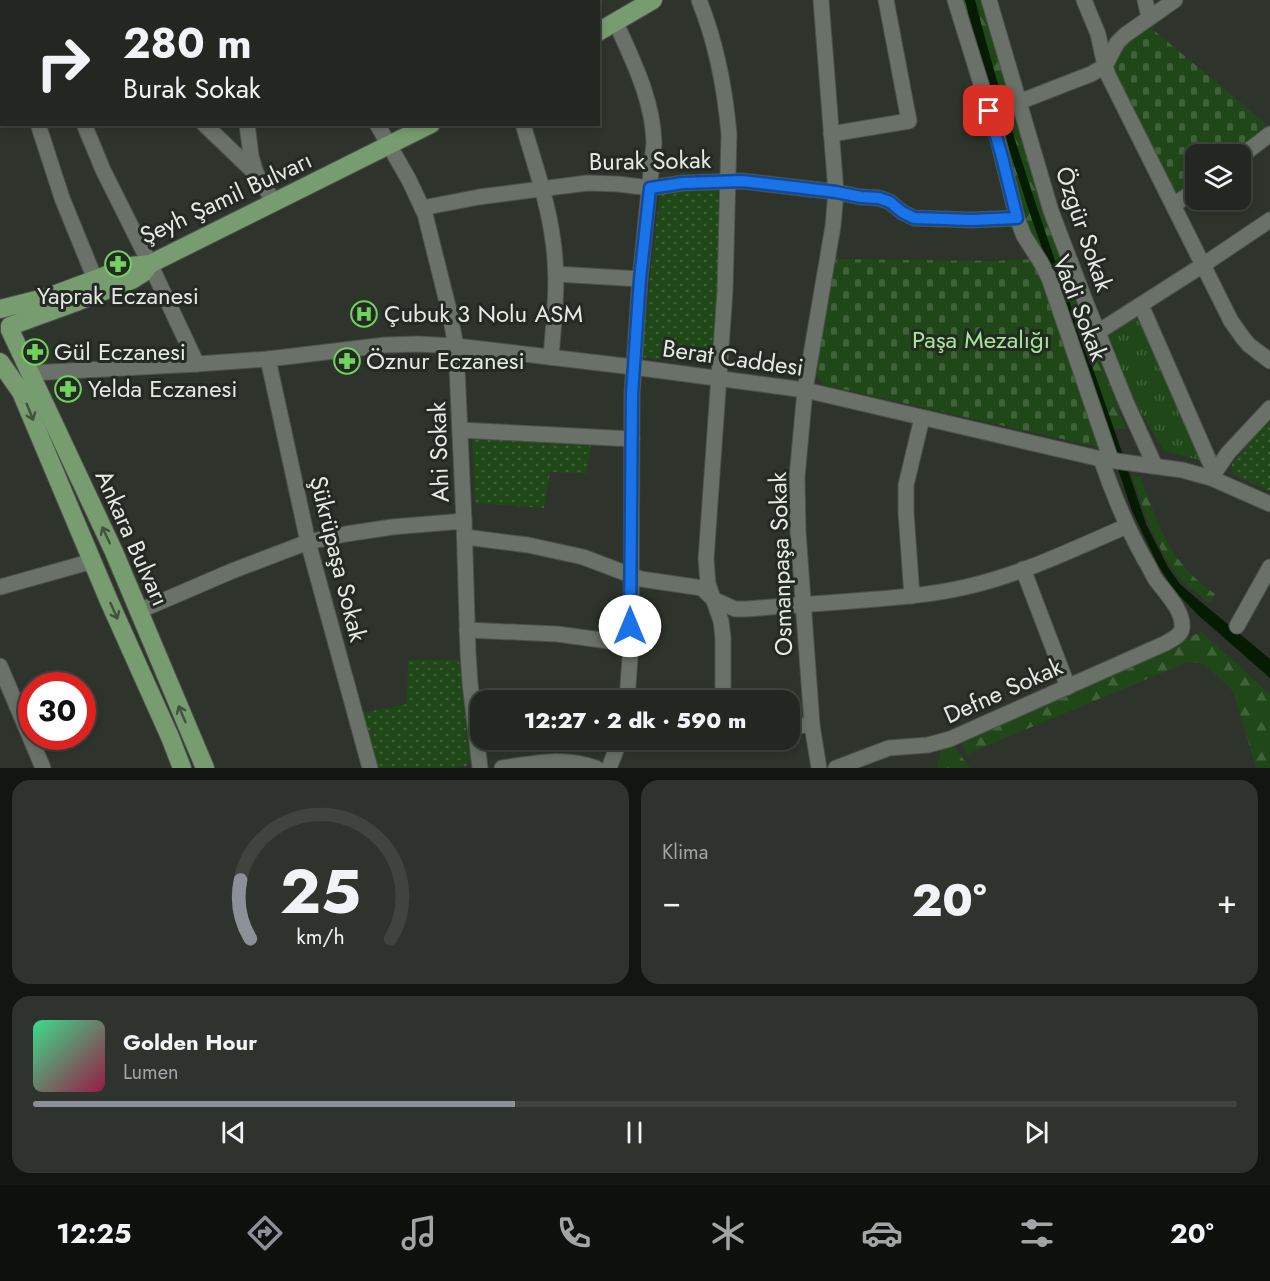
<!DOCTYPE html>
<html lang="tr">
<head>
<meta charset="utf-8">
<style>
  :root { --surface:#222721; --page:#2e332e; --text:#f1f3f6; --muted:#a2a5a5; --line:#3f443f; --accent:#8c9099 }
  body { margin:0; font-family:Jost,sans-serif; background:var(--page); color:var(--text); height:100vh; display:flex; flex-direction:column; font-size:22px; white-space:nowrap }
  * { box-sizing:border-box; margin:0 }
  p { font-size:20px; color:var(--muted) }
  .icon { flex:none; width:33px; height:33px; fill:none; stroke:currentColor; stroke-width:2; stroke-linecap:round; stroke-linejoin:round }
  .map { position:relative; height:768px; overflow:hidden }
  .side { display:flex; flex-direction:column; gap:12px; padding:12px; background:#131512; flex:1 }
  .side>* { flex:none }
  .hud { position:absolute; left:0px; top:0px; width:600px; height:126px; box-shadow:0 3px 9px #0003,0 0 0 2px var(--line); background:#222721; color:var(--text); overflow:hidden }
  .controls { position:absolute; left:1185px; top:144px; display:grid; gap:12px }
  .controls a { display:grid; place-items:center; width:66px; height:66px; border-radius:12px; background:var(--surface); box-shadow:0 3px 9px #0003,0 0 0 2px var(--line); font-size:30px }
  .speed { position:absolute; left:18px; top:672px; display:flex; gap:12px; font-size:30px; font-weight:700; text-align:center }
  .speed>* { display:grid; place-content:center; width:78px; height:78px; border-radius:50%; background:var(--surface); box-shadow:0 3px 9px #0003,0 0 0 2px var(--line); line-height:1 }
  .speed .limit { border:9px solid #d22; background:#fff; color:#111 }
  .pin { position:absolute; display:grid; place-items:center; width:51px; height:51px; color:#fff; margin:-26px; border-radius:12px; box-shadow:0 3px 9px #0006 }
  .me { position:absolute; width:66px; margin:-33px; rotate:0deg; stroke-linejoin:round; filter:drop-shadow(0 0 4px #0008) }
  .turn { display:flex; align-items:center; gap:21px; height:126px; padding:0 24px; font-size:27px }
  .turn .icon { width:78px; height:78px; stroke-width:2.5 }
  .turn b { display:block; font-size:42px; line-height:51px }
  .big { font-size:45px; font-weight:800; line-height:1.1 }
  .side .tile { flex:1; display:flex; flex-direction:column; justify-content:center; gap:9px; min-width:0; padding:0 21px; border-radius:18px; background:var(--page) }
  .side .dial { align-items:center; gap:0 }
  .dial svg { height:156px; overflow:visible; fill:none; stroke:var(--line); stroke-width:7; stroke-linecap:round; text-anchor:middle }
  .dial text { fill:var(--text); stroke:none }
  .song { display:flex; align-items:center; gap:18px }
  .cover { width:72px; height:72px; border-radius:9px; background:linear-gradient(135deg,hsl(150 70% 55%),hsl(340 70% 35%)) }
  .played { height:6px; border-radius:3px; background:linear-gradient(90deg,var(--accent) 40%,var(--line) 40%) }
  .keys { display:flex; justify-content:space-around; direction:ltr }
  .heat { display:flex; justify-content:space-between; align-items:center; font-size:33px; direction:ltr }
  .side .tiles { flex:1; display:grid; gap:12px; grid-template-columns:1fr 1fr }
  .tile:last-child { grid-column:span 2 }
  .trip { position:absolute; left:470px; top:690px; width:330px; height:60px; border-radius:18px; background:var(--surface); box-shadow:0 3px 9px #0003,0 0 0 2px var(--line); font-weight:800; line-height:60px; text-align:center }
  .tabs { display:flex; height:96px; justify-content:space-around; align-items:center; background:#0e100d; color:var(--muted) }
  .tabs .icon { width:42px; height:42px }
  .tabs .active { color:var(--accent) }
  .tabs b { font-size:27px; color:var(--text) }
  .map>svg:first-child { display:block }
</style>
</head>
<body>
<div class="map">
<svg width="1270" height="768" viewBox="0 0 1270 768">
  <defs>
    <pattern id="grass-dots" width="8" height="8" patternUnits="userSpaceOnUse" patternTransform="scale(1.5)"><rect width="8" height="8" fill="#204718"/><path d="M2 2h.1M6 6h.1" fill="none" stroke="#406239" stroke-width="1.8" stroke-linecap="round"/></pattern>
    <pattern id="forest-firs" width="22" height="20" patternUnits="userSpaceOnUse" patternTransform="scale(1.5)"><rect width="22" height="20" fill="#204718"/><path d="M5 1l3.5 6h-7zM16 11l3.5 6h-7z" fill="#406239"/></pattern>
    <pattern id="cemetery-stones" width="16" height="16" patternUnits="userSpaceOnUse" patternTransform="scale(1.5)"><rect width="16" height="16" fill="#204718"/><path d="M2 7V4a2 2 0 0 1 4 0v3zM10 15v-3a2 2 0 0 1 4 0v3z" fill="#406239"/></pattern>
    <pattern id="park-tufts" width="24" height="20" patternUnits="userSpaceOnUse" patternTransform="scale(1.5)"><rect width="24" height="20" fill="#204718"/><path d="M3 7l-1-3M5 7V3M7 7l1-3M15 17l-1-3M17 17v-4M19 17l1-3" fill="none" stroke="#406239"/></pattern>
  </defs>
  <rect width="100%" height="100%" fill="#2e342c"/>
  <g fill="url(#grass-dots)">
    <path d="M725,184l-10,181 -74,-8 19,-167z"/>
    <path d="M1269,420h1v71l-37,-17 -1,-4v-7z"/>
    <path d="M472,435l119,8 -4,30 -37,-1 -6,36 -69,-5z"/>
    <path d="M408,660h51l11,99 -4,7 -12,2h-79l-13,-55 45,-9z"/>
  </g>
  <g fill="url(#forest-firs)">
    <path d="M959,0h24l61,208 82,221h-12l-62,-175 -13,4 -15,-32z"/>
    <path d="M1132,475l8,2c10,24 18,51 32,73 11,18 26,32 43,44l-5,9c-11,-9 -24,-17 -33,-28 -22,-29 -34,-66 -45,-100z"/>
    <path d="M1201,632l69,62v74h-14l-23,-77 -28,-27 -17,-2 -221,92 -7,-14 167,-76z"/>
    <path d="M953,745l17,23h-33l4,-18z"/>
  </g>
  <g fill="url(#cemetery-stones)">
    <path d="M1151,28l113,94 2,8 -29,24h-41l-1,25 -19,15 -64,-123 5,-18 15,-15z"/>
    <path d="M831,259l162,2 44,-2 65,189 -278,-63 -9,-12z"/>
  </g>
  <path fill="url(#park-tufts)" d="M1140,314l63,147 -39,-10 -25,-41 -11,-20 -21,-58z"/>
  <path fill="#051c02" d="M965,0h10c45,178 114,349 171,524l22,43 12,17 15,13 75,62v19l-72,-63 -24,-25 -16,-25 -26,-54 -54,-162 -49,-138 -52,-163z"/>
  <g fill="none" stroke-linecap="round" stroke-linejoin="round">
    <g stroke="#4c514b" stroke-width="17">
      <g id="minor">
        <path d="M123,0v2"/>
        <path d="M231,0v2"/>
        <path d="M509,0v2"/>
        <path d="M583,0v2"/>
        <path d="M699,0c17,42 26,89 30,134l-4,157 -19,268 2,25 13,37 2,17v62"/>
        <path d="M955,0l41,132 21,86 7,18 16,25 9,17 62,182"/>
        <path d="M989,0l62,211 35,92 40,99 29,64"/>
        <path d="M1084,0l14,34 7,32 3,9 123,246 12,17 6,7 21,16"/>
        <path d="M1145,0l4,17"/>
        <path d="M20,2l2,-2"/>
        <path d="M385,2v-2"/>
        <path d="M616,23c17,38 37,77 38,120l-14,136 -8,115 -1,250 -4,56"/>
        <path d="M0,101h2"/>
        <path d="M1019,102l72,-28 14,-8 12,-23 8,-8 50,-35"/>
        <path d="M38,124l24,74 33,81"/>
        <path d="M84,124l19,46 47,94 47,100"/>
        <path d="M204,124l50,48"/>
        <path d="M247,124l4,32 5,17 18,29"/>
        <path d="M377,124l32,56 16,34 24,96 7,36 8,175 4,132 2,30 10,85"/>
        <path d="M523,124c11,39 25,77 30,117 6,39 1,77 -2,116"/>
        <path d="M831,134l78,-13 -23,-121"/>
        <path d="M1240,157l30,-23"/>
        <path d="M1174,205l22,-16"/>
        <path d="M422,208l57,-11 108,-14 31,1 32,4 33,-5 59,-2 94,11 25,5 18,1 11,4 12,10 12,6 58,2 45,-2"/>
        <path d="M556,274l84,5"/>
        <path d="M1141,305l73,167"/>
        <path d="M1098,332l105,-67 67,-45"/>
        <path d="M268,359l40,183 62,226"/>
        <path d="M31,373l166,-9 71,-5 117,-14 33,-1 38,2 177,21 172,23 296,69 81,11 29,8 59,26"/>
        <path d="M460,430l172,9"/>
        <path d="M1211,478l17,-25 42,-45"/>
        <path d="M465,537l63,8 55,12 58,22 61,9 11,11 13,6 9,4h11c40,-3 79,-6 119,-9 38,-3 76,-6 113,-16 51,-13 100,-37 149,-58"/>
        <path d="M1023,569l45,118"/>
        <path d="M0,587l93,-26"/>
        <path d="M912,596l-6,-83v-28l16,-67"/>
        <path d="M139,611l93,-40 76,-29 38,-8 46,-7 72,-6"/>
        <path d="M1237,626l33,-59"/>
        <path d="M467,630l90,4 74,10"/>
        <path d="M0,666l43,102"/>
        <path d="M789,726l23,-1"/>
        <path d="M502,768c34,-5 61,-12 94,0"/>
        <path d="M609,768l11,-28"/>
        <path d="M819,768l-7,-43 -14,-194 -1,-54 8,-87 28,-164 3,-34 -15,-192"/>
        <path d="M836,768l53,-20 39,-3 22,-6 216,-96c6,-4 15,-7 16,-15 2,-17 -17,-36 -26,-48 -4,-6 -7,-14 -11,-20 -18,-32 -32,-66 -44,-101"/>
      </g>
    </g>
    <g stroke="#4c514b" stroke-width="20">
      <g id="major">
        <path d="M1,0l1,2"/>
        <path d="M0,17l2,-1"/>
        <path d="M598,32l55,-32"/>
        <path d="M0,309l48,-12 83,-31 19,-2 281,-140"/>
        <path d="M10,326l69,-25 53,-21 11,-7 7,-9"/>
        <path d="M10,330l104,222 91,216"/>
        <path d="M0,362l21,30 88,209 61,136 12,31"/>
      </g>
    </g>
    <use href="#minor" stroke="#6a7168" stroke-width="15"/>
    <use href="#major" stroke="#779c6f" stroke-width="18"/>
  </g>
  <defs><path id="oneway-shaft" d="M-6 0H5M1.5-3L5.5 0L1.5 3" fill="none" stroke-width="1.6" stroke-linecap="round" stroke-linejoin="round" transform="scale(1.5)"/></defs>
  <g stroke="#41523e">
    <use href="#oneway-shaft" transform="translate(30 412) rotate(68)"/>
    <use href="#oneway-shaft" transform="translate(106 535) rotate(-115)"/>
    <use href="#oneway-shaft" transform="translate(114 611) rotate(66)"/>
    <use href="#oneway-shaft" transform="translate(182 714) rotate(-113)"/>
  </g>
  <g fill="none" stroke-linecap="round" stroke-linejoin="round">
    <g stroke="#114b97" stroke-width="15">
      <path id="route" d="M630,626l2,-232 8,-115 10,-91 33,-5 59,-2 94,11 25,5 18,1 11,4 12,10 12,6 58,2 45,-2 -15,-61 -13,-46"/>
    </g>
    <use href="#route" stroke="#1a73e8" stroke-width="10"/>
  </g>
  <defs>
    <g id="pharmacy-ring" transform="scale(1.35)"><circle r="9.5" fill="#242a23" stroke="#71d35e" stroke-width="1.5"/><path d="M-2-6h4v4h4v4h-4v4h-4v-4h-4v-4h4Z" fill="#71d35e"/></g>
    <g id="hospital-ring" transform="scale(1.35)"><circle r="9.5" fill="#242a23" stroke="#71d35e" stroke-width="1.5"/><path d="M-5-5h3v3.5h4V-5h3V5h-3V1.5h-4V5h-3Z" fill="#71d35e"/></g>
  </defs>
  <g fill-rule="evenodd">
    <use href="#pharmacy-ring" x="118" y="264"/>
    <use href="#hospital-ring" x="364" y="314"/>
    <use href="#pharmacy-ring" x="35" y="352"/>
    <use href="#pharmacy-ring" x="347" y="361"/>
    <use href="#pharmacy-ring" x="68" y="389"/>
  </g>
  <g text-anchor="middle" stroke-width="6" stroke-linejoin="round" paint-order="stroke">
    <g font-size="24" fill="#e5e9e4" stroke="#242a23">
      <text transform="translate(650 161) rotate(-1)" y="8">Burak Sokak</text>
      <text transform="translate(226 198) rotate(-25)" y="8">Şeyh Şamil Bulvarı</text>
      <text transform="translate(1084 229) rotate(71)" y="8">Özgür Sokak</text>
      <text transform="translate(1080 308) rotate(69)" y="8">Vadi Sokak</text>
      <text transform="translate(733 358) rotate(8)" y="8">Berat Caddesi</text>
      <text transform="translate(439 452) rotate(-92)" y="8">Ahi Sokak</text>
      <text transform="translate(132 538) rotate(66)" y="8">Ankara Bulvarı</text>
      <text transform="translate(338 559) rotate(76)" y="8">Şükrüpaşa Sokak</text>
      <text transform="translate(781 564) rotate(-92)" y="8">Osmanpaşa Sokak</text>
      <text transform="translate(1003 691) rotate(-24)" y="8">Defne Sokak</text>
    </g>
    <g font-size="24" fill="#e5e9e4" stroke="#242a23" text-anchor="start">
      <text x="118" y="304" text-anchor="middle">Yaprak Eczanesi</text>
      <text x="384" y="322">Çubuk 3 Nolu ASM</text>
      <text x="54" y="360">Gül Eczanesi</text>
      <text x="366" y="369">Öznur Eczanesi</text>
      <text x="88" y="397">Yelda Eczanesi</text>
    </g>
    <g font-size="24" fill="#a4e797" stroke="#242a23">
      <text x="981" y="348">Paşa Mezalığı</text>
    </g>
  </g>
</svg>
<div class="controls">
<a><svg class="icon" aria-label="layers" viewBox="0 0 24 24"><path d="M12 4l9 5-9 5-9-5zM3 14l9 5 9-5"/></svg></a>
</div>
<div class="speed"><div class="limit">30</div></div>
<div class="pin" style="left:989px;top:111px;background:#d93025"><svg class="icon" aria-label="arrive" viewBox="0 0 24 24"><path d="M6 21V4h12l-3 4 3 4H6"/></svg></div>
<svg class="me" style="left:630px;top:626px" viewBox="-20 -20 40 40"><circle r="19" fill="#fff"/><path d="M0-13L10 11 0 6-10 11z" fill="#1a73e8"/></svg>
<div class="trip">12:27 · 2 dk · 590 m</div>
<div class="hud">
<div class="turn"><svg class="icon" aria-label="right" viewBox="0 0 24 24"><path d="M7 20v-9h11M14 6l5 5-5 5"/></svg><div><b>280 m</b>Burak Sokak</div></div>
</div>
</div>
<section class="side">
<div class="tiles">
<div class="tile dial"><svg viewBox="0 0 100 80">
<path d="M14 69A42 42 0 1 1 86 69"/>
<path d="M14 69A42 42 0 0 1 9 39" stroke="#8c9099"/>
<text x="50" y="56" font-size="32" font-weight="700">25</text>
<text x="50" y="72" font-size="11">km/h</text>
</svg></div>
<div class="tile"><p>Klima</p>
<div class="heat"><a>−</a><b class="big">20°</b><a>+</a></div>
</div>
<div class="tile">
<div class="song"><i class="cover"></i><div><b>Golden Hour</b><p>Lumen</p></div></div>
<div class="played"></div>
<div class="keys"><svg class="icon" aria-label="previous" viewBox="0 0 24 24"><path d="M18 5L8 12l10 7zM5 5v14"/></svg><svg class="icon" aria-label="pause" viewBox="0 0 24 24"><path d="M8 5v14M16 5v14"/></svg><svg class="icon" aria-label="next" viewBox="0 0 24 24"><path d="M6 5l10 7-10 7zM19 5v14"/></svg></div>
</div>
</div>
</section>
<nav class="tabs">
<b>12:25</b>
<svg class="icon active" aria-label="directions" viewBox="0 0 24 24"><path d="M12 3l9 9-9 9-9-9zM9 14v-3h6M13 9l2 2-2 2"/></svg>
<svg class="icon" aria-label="music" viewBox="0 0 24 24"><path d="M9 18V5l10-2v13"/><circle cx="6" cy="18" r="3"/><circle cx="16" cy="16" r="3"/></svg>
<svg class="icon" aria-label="phone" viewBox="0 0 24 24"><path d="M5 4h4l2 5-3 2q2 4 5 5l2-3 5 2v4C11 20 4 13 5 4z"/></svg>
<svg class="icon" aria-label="climate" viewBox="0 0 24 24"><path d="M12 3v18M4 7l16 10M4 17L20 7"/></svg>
<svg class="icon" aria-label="car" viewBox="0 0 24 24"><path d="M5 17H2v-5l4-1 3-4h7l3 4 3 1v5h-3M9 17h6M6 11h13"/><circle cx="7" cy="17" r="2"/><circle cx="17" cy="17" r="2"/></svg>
<svg class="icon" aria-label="filters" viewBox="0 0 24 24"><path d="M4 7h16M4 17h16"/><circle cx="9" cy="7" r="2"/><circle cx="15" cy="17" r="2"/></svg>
<b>20°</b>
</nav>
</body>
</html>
